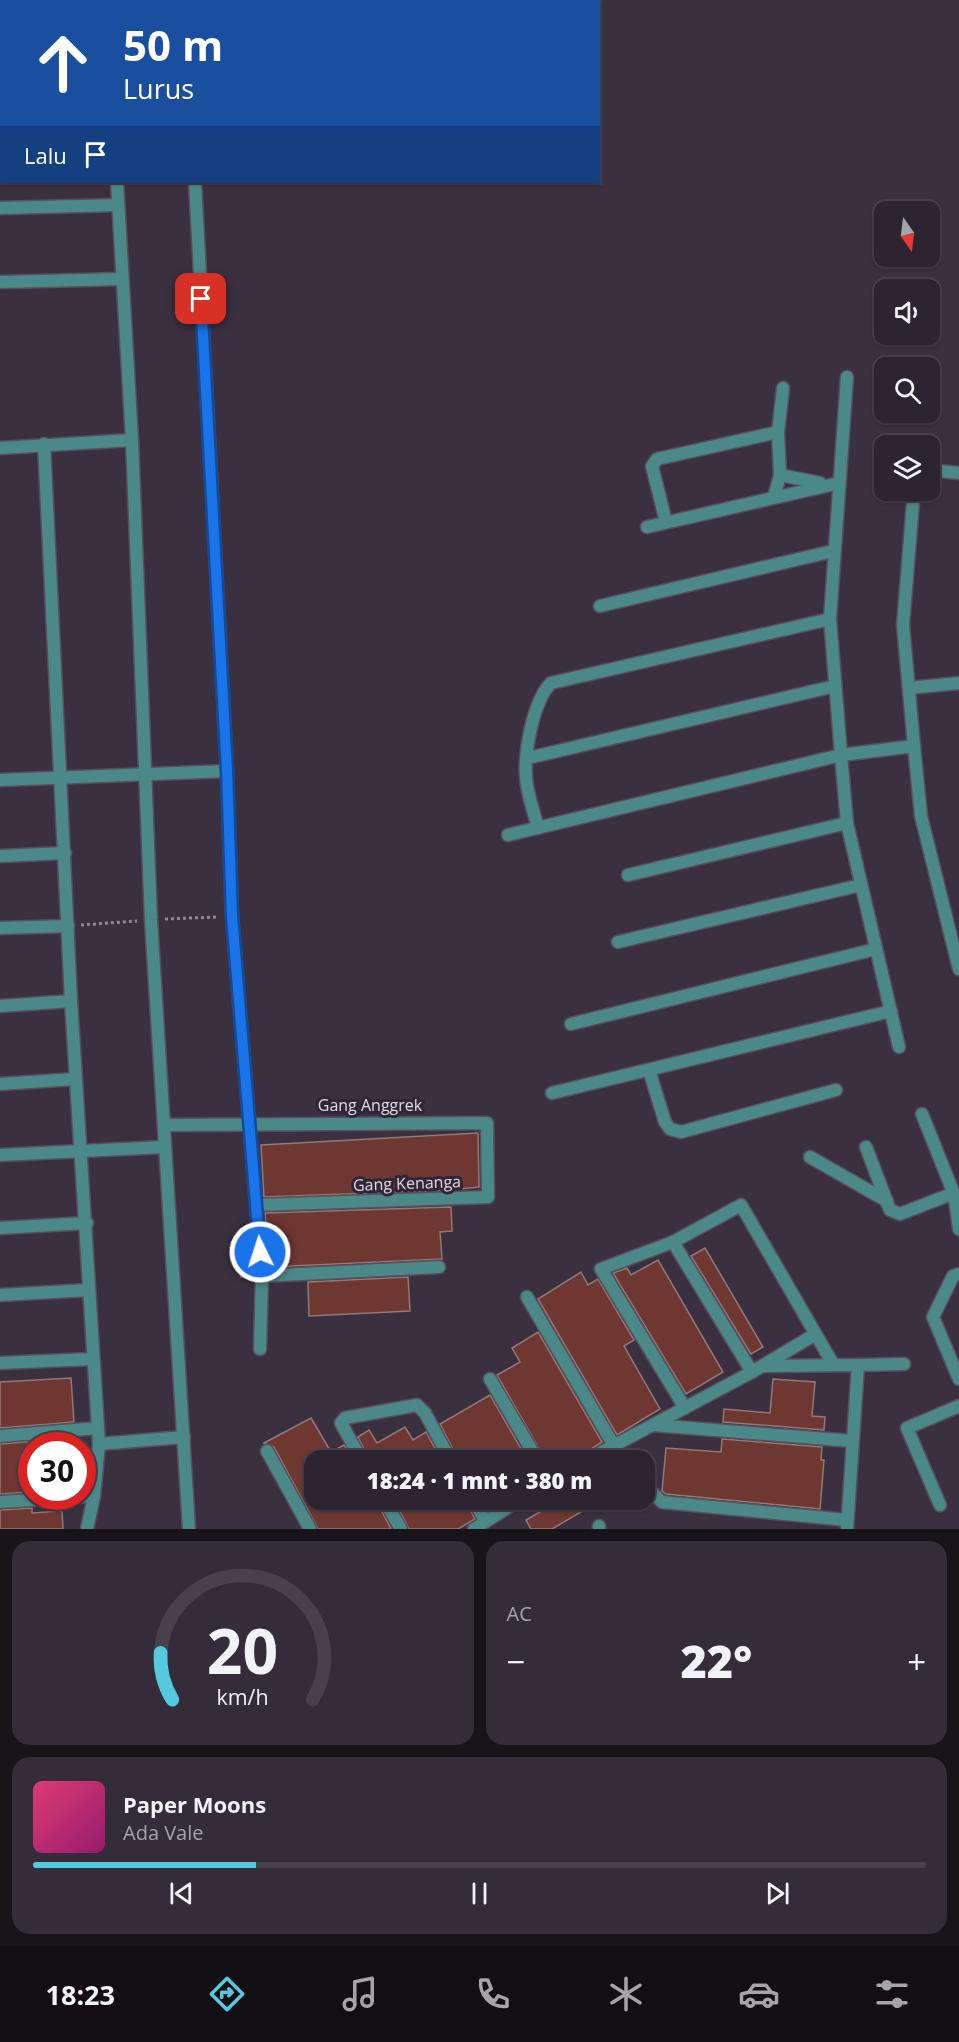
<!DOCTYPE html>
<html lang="id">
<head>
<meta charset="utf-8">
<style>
  :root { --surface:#2c2430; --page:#342c38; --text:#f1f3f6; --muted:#a6a4ab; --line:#48414c; --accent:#55cadf }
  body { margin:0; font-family:"Open Sans",sans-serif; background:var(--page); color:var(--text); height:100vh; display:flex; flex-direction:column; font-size:22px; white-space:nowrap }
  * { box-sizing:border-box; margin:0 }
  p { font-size:20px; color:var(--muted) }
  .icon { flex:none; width:33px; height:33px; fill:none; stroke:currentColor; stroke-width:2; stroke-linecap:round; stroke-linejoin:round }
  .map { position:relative; height:1529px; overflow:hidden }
  .side { display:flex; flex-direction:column; gap:12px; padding:12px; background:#18141a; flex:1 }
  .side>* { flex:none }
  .top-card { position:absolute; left:0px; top:0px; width:600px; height:183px; box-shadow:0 2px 4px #0004,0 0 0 2px var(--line); background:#1a4fa0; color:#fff; overflow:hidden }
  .needle { width:39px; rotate:166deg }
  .tools { position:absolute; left:874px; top:201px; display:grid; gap:12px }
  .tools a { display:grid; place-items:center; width:66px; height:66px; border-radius:12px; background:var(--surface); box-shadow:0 2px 4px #0004,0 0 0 2px var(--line); font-size:30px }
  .speed { position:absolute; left:18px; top:1432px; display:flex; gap:12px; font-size:30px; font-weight:700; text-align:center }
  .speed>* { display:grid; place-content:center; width:78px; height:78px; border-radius:50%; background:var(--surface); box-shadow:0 2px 4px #0004,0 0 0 2px var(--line); line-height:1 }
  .speed .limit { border:9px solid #d22; background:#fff; color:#111 }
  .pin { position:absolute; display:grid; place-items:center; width:51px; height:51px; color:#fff; margin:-26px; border-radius:12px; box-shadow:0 3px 9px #0006 }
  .me { position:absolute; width:66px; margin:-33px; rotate:356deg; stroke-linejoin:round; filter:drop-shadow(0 0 4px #0008) }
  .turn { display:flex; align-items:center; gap:21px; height:126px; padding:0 24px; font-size:27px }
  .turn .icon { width:78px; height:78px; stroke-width:2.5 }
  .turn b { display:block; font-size:42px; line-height:51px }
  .then { display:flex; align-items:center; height:57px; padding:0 24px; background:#0003; gap:12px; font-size:22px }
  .big { font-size:45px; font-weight:800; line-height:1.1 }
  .side .widget { flex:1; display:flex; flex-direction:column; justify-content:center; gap:9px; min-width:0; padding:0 21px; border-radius:18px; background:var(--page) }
  .side .dial { align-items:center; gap:0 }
  .dial svg { height:156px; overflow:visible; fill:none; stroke:var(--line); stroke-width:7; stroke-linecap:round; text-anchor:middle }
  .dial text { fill:var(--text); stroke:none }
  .song { display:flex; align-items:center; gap:18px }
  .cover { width:72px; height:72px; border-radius:9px; background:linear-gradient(135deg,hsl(340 70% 55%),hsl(320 70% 35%)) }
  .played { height:6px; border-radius:3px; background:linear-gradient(90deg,var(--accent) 25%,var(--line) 25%) }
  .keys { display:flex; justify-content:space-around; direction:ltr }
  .heat { display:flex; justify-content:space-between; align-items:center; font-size:33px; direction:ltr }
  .side .tiles { flex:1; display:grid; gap:12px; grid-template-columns:1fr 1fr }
  .widget:last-child { grid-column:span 2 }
  .trip { position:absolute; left:304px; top:1450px; width:351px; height:60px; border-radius:18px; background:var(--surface); box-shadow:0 2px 4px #0004,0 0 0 2px var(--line); font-weight:800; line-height:60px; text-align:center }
  .tabs { display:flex; height:96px; justify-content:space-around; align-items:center; background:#120e13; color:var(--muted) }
  .tabs .icon { width:42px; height:42px }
  .tabs .on { color:var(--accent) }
  .tabs b { font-size:27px; color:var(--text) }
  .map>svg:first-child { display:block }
</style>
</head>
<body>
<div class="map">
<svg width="959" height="1529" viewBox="0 0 959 1529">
  <rect width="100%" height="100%" fill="#3b3040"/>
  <g fill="#6f3731" stroke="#917976" stroke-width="1.5">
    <path d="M478,1133l1,54 -29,3 -186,7 -3,-52z"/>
    <path d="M451,1207l1,24 -12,1 2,27 -172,8 -5,-54z"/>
    <path d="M705,1248l58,99 -12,7 -60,-98z"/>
    <path d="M252,1256l2,20 -13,1 -1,-20z"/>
    <path d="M658,1260l65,112 -37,22 -73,-121 14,-5 4,7z"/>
    <path d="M581,1272l7,13 10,-6 36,61 -10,6 36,63 -43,26 -79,-136z"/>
    <path d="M408,1277l2,34 -101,5 -1,-34z"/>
    <path d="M538,1332l64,110 -29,19h-27l-49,-86 23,-13 -8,-14z"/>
    <path d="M71,1378l3,44 -74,6v-46z"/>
    <path d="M773,1379l42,3 -3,34 13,1 -1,13 -101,-8 1,-13 46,4z"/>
    <path d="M490,1395l38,66h-69l-19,-37z"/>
    <path d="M311,1418l20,34 13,-7 9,16h-38v3l-11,6 11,19v11h61l15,29h-73l-44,-82 -10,-4z"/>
    <path d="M405,1427l8,13 13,-8 16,29h-72l-12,-24 11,-7 8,13z"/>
    <path d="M74,1438l1,8h-43v46l-32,2v-50z"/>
    <path d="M722,1439l100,8 -1,13h3l-4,49 -154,-15 -4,-3 4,-43 55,4z"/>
    <path d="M394,1500h71l10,19 -17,10h-49z"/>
    <path d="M483,1500h21l-15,10z"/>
    <path d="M560,1500h41l-49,29h-21l-5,-9z"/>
    <path d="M32,1508v5l30,-2 1,18h-63v-19z"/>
  </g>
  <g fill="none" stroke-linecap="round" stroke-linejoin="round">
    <g stroke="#594e5e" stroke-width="15">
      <g id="street">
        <path d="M35,0v2"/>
        <path d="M112,0v2"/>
        <path d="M185,0v2"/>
        <path d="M252,0v2"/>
        <path d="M0,128h2"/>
        <path d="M117,182l15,258 19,480 38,609"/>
        <path d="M195,182l32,589 5,145 30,360 -2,73"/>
        <path d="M0,208l118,-3"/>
        <path d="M0,282l122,-3"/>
        <path d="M847,377l-17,242 11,136 6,68 52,224"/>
        <path d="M44,444l27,557 28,443 -5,52 -7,33"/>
        <path d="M0,448l132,-8"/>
        <path d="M930,470l29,3"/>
        <path d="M780,475l40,8"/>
        <path d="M914,490l-11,135 11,121 7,70 38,153"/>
        <path d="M774,497l6,-22 -2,-43 5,-44"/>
        <path d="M666,522l-14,-56 5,-7 121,-27"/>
        <path d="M647,527l192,-44"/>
        <path d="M600,606l233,-55"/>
        <path d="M909,688l50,-5"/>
        <path d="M528,758l307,-72"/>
        <path d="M0,780l227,-9"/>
        <path d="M538,828c-4,-16 -11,-34 -12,-51 -2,-24 7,-76 25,-94l279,-64"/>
        <path d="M508,835l333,-80 73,-9"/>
        <path d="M0,856l65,-3"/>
        <path d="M628,875l219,-52"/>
        <path d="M0,928l68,-2"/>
        <path d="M618,942l243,-57"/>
        <path d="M0,1006l71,-5"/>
        <path d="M571,1024l305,-75"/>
        <path d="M649,1070l16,52 5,7 11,3 155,-42"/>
        <path d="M0,1084l75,-5"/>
        <path d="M552,1093l339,-82"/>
        <path d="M922,1114l34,85"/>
        <path d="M164,1125l323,-2 1,74 -231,8"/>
        <path d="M866,1147l24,63 10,4 54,-21 5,36"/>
        <path d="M0,1155l164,-8"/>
        <path d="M810,1157l77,44"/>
        <path d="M0,1228l87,-5"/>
        <path d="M673,1242l79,130"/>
        <path d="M959,1274l-6,2 -20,41 26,62"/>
        <path d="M262,1276l177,-9"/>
        <path d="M0,1295l89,-5"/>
        <path d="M527,1297l86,147 13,17"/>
        <path d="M0,1363l92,-4"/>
        <path d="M858,1365l46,-1"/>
        <path d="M765,1366l93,-1 -11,164"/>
        <path d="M490,1379l48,82"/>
        <path d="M685,1408l-84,-139 72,-27 68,-37 92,159"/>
        <path d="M653,1425l199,16"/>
        <path d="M0,1436l98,-8"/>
        <path d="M99,1444l85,-7"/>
        <path d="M267,1451l43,78"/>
        <path d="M362,1461l-21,-38 4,-5 72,-13 8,8 26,48"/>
        <path d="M585,1461l167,-89 62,-37"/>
        <path d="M645,1486l17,16 185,18"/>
        <path d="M384,1500l17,29"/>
        <path d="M473,1500l12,20"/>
        <path d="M0,1502l94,-6"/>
        <path d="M940,1505l-33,-77 52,-22"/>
        <path d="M599,1526v3"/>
        <path d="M474,1529l45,-29"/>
      </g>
    </g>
    <g stroke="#8f8694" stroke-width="3" stroke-dasharray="3 3" stroke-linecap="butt">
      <path d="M165,919l53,-2"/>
      <path d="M81,925l56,-4"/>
    </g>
    <use href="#street" stroke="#4b8888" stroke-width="12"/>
  </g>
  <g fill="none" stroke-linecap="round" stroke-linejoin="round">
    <g stroke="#114b97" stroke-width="15">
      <path id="route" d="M201,299l26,472 5,145 28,336"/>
    </g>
    <use href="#route" stroke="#1a73e8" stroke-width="10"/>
  </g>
  <g text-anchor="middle" stroke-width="6" stroke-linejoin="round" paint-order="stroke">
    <g font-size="16" fill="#e0d9e4" stroke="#302636">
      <text x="370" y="1111">Gang Anggrek</text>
      <text transform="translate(407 1183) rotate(-2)" y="6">Gang Kenanga</text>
    </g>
  </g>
</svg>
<div class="tools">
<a><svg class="needle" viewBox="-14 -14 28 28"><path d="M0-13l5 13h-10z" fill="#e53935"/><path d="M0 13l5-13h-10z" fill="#a6a4ab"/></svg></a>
<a><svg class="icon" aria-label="sound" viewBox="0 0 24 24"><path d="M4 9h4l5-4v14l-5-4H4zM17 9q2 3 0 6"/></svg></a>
<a><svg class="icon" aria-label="search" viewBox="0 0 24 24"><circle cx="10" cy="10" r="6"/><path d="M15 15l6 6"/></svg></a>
<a><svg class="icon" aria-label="layers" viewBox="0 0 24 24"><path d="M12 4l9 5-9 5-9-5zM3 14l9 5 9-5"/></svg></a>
</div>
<div class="speed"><div class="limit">30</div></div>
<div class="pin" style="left:201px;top:299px;background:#d93025"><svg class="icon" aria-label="arrive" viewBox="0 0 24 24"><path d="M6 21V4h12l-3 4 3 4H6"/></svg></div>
<svg class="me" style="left:260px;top:1252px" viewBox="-20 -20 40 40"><circle r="17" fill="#1a73e8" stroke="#fff" stroke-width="3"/><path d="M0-11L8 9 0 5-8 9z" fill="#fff"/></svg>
<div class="trip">18:24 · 1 mnt · 380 m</div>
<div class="top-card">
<div class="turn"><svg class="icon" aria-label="ahead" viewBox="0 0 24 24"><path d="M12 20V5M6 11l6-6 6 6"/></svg><div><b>50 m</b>Lurus</div></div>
<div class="then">Lalu<svg class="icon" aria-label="arrive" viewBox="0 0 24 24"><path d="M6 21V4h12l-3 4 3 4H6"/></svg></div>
</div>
</div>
<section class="side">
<div class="tiles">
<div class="widget dial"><svg viewBox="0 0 100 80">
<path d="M14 69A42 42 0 1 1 86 69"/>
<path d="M14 69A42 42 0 0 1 8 45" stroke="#55cadf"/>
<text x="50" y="56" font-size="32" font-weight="700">20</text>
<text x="50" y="72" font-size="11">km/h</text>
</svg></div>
<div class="widget"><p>AC</p>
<div class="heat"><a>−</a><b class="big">22°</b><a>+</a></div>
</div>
<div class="widget">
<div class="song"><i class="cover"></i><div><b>Paper Moons</b><p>Ada Vale</p></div></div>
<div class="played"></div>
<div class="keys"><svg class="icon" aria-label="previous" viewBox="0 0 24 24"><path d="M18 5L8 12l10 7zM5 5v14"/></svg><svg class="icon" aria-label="pause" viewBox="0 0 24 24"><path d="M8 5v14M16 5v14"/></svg><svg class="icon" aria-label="next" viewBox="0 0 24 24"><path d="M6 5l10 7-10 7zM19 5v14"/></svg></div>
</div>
</div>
</section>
<nav class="tabs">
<b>18:23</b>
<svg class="icon on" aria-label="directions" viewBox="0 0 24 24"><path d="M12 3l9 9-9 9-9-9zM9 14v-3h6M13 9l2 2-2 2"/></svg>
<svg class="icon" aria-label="music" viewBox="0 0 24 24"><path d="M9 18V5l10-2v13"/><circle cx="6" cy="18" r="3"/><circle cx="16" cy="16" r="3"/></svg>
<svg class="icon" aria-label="phone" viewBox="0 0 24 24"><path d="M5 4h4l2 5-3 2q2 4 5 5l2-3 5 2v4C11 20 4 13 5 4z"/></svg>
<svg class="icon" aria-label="climate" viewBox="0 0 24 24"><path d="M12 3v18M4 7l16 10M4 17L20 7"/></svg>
<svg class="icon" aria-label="car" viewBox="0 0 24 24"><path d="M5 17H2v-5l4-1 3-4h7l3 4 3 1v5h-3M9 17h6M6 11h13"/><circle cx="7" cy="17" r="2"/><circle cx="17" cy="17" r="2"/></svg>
<svg class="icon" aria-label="filters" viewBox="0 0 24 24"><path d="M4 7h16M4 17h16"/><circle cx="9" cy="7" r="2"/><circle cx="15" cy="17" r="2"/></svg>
</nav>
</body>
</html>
